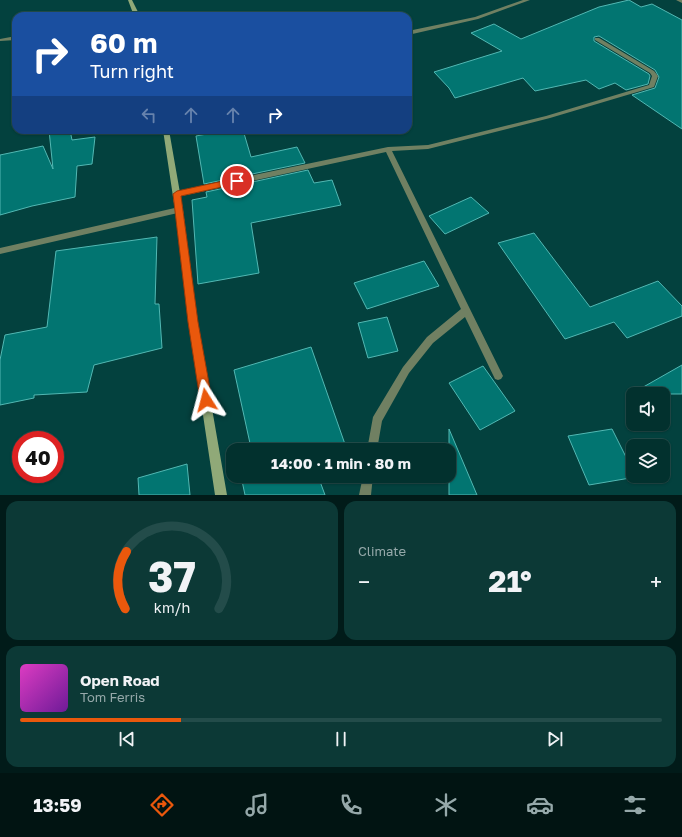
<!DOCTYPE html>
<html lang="en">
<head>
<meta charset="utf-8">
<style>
  :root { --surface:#02312e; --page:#0c3936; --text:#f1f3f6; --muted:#96a9aa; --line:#234c4a; --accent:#ea580c }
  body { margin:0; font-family:"Golos Text",sans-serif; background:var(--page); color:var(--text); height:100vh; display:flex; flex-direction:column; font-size:15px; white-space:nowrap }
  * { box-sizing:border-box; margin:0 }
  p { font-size:13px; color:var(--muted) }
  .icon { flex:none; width:22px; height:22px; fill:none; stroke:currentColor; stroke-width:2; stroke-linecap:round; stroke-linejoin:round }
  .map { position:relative; height:495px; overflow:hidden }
  .side { display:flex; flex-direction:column; gap:6px; padding:6px; background:#011b19; flex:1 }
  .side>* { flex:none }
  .banner { position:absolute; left:12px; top:12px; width:400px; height:122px; border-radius:12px; box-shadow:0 1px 3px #0004,0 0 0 1px var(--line); background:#1a4fa0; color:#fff; overflow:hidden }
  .buttons { position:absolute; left:626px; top:387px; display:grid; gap:8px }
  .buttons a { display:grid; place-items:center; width:44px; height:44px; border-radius:8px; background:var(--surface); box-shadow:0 1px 3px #0004,0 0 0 1px var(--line); font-size:20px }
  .speed { position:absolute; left:12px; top:431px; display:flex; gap:8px; font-size:20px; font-weight:700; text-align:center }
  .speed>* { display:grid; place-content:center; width:52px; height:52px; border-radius:50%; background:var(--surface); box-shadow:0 1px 3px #0004,0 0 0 1px var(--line); line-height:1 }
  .speed .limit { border:6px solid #d22; background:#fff; color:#111 }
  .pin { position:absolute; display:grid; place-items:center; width:34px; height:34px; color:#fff; margin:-17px; border:2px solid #fff; border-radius:50%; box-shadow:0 1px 4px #0007 }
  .me { position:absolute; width:44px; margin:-22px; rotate:351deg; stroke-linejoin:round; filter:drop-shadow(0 0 3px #0008) }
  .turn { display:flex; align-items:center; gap:14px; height:84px; padding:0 12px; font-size:18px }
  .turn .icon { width:52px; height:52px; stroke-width:2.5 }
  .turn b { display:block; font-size:28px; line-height:34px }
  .lanes { display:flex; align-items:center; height:38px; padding:0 12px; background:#0003; justify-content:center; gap:20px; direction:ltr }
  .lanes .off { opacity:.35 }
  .big { font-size:30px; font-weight:700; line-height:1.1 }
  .side .card { flex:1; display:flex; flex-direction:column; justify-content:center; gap:6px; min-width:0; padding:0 14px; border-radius:12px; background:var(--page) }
  .side .dial { align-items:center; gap:0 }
  .dial svg { height:104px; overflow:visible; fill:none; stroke:var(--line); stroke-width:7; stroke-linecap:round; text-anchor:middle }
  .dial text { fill:var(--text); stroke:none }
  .song { display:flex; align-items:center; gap:12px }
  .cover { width:48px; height:48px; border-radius:6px; background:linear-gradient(135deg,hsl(310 70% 55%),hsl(280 70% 35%)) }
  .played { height:4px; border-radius:2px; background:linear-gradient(90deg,var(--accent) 25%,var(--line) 25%) }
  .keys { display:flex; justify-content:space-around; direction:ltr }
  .heat { display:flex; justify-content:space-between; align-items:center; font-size:22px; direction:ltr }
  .side .tiles { flex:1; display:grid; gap:6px; grid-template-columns:1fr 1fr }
  .card:last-child { grid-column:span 2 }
  .trip { position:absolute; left:226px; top:443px; width:230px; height:40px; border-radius:12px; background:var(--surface); box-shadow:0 1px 3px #0004,0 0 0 1px var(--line); font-weight:700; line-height:40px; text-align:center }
  .dock { display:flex; height:64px; justify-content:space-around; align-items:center; background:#011412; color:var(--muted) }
  .dock .icon { width:28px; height:28px }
  .dock .current { color:var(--accent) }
  .dock b { font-size:18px; color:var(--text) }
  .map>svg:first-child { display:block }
</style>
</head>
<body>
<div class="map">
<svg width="682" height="495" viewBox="0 0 682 495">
  <rect width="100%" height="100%" fill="#03413e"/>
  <g fill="#027571" stroke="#52b8b3">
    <path d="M629,0l12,7 11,-3 30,16v109l-50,-34 23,-7 4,-11 -4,-7 -56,-34 -5,1v4l55,33 1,2 -2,8 -22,6 -11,-7 -16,6 -13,-9 -51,11 -12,-13 -68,20 -6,-10 -15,-16 68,-21 -31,-18 23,-9 27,15 78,-32z"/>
    <path d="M49,130h21l2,10 23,-3 -3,27 -15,2 -2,31 -43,9 -32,9v-60l43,-9 10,23z"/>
    <path d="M229,130h14l8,27 46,-10 8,16 -101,21 -8,-48z"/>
    <path d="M308,170l6,13 18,-3 9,25 -90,18 8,50 -61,11 -6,-84 15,-3 -1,-5z"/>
    <path d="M471,197l18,16 -44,21 -16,-18z"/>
    <path d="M534,233l56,74 68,-26 24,25v10l-55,22 -13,-16 -49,17 -67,-96z"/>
    <path d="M157,237l-2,67h4l3,44 -68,17 -7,27 -53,3v3l-34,7v-45l5,-25 42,-8 9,-76z"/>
    <path d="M424,261l15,25 -72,23 -13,-26z"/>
    <path d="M387,317l11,34 -30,7 -10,-35z"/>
    <path d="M311,347l36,103h-103l7,-2 -17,-78z"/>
    <path d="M682,365v29h-51z"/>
    <path d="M483,366l32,45 -35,19 -31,-47z"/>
    <path d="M449,429l28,66h-28z"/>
    <path d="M612,429l21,42v5l3,1 -47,8 -21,-49z"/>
    <path d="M187,464l3,31h-51l-1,-17z"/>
    <path d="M241,476h77l7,19h-80z"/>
  </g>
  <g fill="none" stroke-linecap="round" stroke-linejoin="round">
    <g fill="#708062" fill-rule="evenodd">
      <path d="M523,0h7l-52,19 -70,16v-4l67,-14z"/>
      <path d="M676,0h6v3z"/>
      <path d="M16,36v4l-16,1v-2z"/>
      <path d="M595,38h4l55,33 4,5 -4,11 -104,31 -122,31 -36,2 111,225 -2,3 -3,1 -3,-1 -30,-62 -32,26 -24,30 -27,48 -5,29h-10l6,-33 30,-50 24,-30 34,-28 -75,-157 -209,45 -4,-3 4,-3 211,-44 40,-2 118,-29 103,-31 3,-9 -2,-3 -55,-33z"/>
      <path d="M179,207l3,1 1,2 -1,2 -182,42v-6z"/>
      <path d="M363,476h10l-2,19h-12z"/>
    </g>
    <g fill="#90a978" fill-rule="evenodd">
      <path d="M128,0h4l8,16h-6z"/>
      <path d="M163,130h6l14,80 14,112 30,173h-12l-26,-173 -14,-112z"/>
    </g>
  </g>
  <path fill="#ea580c" stroke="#983908" d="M237,178l4,3 -1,2 -59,13 17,126 14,78 -2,4 -4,2 -4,-2 -2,-4 -12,-78 -15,-128 4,-3z"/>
</svg>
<div class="buttons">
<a><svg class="icon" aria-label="sound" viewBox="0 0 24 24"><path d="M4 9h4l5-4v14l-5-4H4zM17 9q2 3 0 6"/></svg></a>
<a><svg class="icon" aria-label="layers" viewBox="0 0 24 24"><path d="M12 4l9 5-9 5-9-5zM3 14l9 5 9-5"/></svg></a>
</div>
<div class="speed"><div class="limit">40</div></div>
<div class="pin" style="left:237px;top:181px;background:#d93025"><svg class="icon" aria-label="arrive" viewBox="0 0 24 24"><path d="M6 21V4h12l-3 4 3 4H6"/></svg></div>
<svg class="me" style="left:206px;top:400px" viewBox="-20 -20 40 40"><path d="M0-17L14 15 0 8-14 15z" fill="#ea580c" stroke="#fff" stroke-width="4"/></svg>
<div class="trip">14:00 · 1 min · 80 m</div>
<div class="banner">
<div class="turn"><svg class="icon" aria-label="right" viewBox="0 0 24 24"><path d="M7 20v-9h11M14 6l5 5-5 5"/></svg><div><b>60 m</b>Turn right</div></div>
<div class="lanes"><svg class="icon off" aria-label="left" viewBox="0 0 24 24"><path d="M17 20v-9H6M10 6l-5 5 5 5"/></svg><svg class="icon off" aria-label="ahead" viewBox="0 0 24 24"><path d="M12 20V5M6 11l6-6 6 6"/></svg><svg class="icon off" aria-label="ahead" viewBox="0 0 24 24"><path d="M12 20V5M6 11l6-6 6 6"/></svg><svg class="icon" aria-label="right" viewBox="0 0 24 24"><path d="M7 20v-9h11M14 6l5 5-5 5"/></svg></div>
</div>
</div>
<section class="side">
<div class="tiles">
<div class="card dial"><svg viewBox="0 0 100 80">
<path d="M14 69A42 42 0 1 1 86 69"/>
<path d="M14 69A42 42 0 0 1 15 25" stroke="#ea580c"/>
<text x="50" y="56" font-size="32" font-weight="700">37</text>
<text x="50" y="72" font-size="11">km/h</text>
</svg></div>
<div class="card"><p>Climate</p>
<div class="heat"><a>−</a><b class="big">21°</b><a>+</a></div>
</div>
<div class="card">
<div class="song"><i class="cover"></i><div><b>Open Road</b><p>Tom Ferris</p></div></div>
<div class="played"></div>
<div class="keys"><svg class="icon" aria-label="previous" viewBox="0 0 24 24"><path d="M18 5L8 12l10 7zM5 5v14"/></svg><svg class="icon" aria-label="pause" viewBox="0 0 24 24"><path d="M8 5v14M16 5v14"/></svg><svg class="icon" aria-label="next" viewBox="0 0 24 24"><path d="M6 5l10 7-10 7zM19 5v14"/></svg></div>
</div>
</div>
</section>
<nav class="dock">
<b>13:59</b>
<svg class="icon current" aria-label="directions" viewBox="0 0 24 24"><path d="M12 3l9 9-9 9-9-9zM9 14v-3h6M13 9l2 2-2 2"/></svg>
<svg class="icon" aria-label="music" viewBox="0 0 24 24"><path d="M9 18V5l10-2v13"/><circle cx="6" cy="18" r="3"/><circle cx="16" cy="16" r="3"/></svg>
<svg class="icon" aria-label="phone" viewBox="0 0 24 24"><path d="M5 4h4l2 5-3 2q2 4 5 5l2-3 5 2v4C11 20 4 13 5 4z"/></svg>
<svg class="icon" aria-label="climate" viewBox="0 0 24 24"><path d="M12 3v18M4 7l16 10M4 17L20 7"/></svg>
<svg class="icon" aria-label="car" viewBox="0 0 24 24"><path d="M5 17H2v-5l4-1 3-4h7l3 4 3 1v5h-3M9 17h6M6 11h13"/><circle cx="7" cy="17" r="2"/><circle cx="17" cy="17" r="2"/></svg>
<svg class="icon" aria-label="filters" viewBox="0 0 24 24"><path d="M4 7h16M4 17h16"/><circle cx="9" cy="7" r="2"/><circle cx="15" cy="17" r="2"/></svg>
</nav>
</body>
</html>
